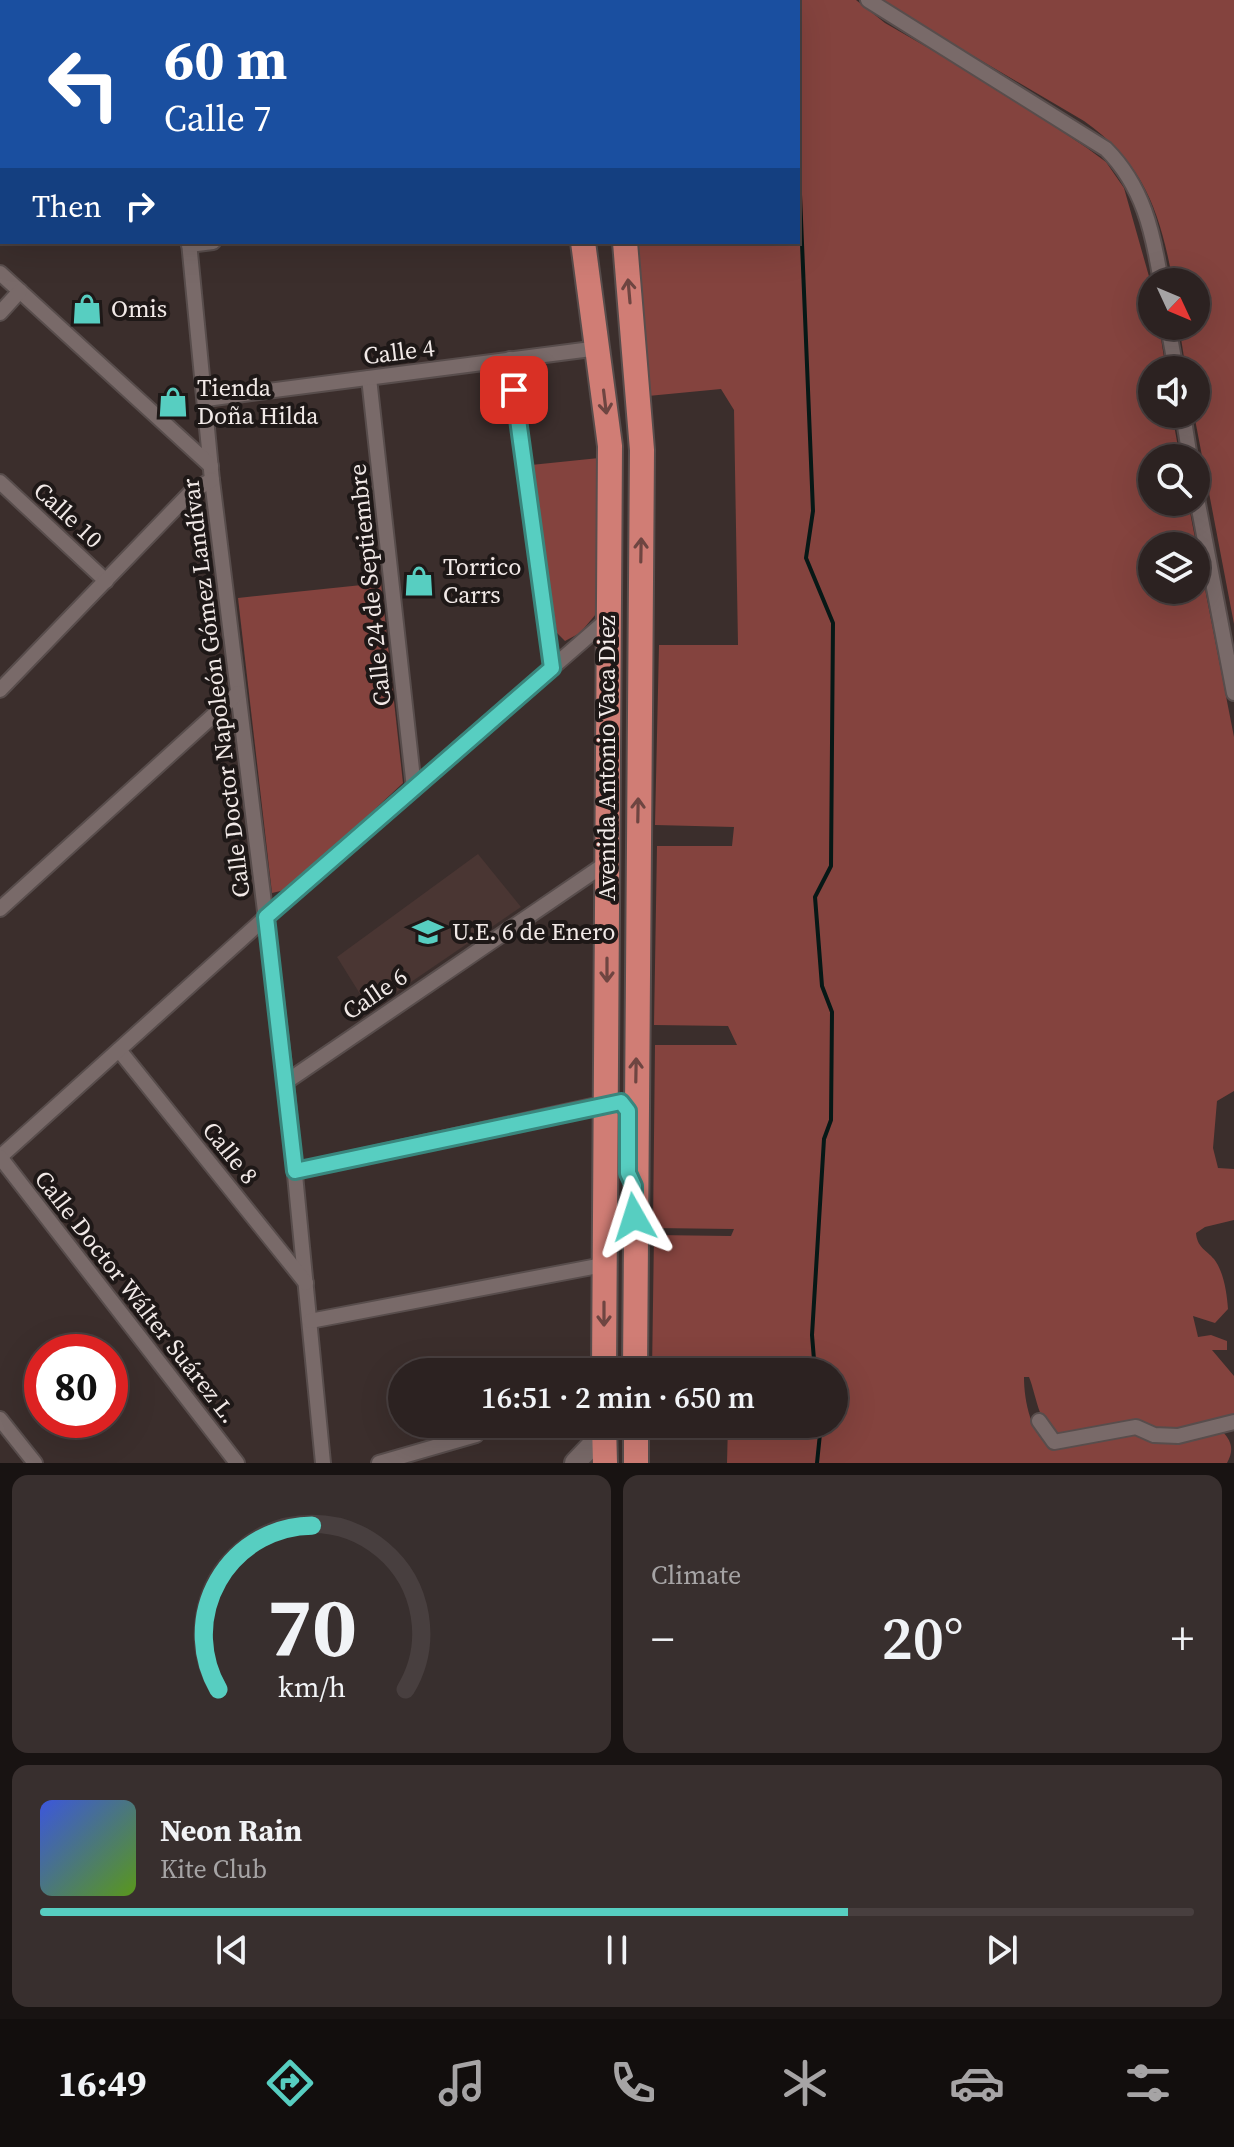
<!DOCTYPE html>
<html lang="en">
<head>
<meta charset="utf-8">
<style>
  :root { --surface:#2c2221; --page:#382f2e; --text:#f1f3f6; --muted:#a6a4a5; --line:#483f3f; --accent:#57cec1 }
  body { margin:0; font-family:"Source Serif 4",serif; background:var(--page); color:var(--text); height:100vh; display:flex; flex-direction:column; font-size:30px; white-space:nowrap }
  * { box-sizing:border-box; margin:0 }
  p { font-size:26px; color:var(--muted) }
  .icon { flex:none; width:44px; height:44px; fill:none; stroke:currentColor; stroke-width:2; stroke-linecap:round; stroke-linejoin:round }
  .map { position:relative; height:1463px; overflow:hidden }
  .drawer { display:flex; flex-direction:column; gap:12px; padding:12px; background:#181312; flex:1 }
  .drawer>* { flex:none }
  .hud { position:absolute; left:0px; top:0px; width:800px; height:244px; box-shadow:0 8px 32px #0002,0 0 0 2px var(--line); background:#1a4fa0; color:#fff; overflow:hidden }
  .needle { width:52px; rotate:134deg }
  .fabs { position:absolute; left:1138px; top:268px; display:grid; gap:16px }
  .fabs a { display:grid; place-items:center; width:72px; height:72px; border-radius:50%; background:var(--surface); box-shadow:0 8px 32px #0002,0 0 0 2px var(--line); font-size:40px }
  .speed { position:absolute; left:24px; top:1334px; display:flex; gap:16px; font-size:40px; font-weight:700; text-align:center }
  .speed>* { display:grid; place-content:center; width:104px; height:104px; border-radius:50%; background:var(--surface); box-shadow:0 8px 32px #0002,0 0 0 2px var(--line); line-height:1 }
  .speed .limit { border:12px solid #d22; background:#fff; color:#111 }
  .pin { position:absolute; display:grid; place-items:center; width:68px; height:68px; color:#fff; margin:-34px; border-radius:16px; box-shadow:0 4px 12px #0006 }
  .me { position:absolute; width:88px; margin:-44px; rotate:354deg; stroke-linejoin:round; filter:drop-shadow(0 0 6px #0008) }
  .turn { display:flex; align-items:center; gap:28px; height:168px; padding:0 32px; font-size:36px }
  .turn .icon { width:104px; height:104px; stroke-width:2.5 }
  .turn b { display:block; font-size:56px; line-height:68px }
  .then { display:flex; align-items:center; height:76px; padding:0 32px; background:#0003; gap:16px; font-size:30px }
  .big { font-size:60px; font-weight:600; line-height:1.1 }
  .drawer .card { flex:1; display:flex; flex-direction:column; justify-content:center; gap:12px; min-width:0; padding:0 28px; border-radius:16px; background:var(--page) }
  .drawer .dial { align-items:center; gap:0 }
  .dial svg { height:208px; overflow:visible; fill:none; stroke:var(--line); stroke-width:7; stroke-linecap:round; text-anchor:middle }
  .dial text { fill:var(--text); stroke:none }
  .song { display:flex; align-items:center; gap:24px }
  .cover { width:96px; height:96px; border-radius:12px; background:linear-gradient(135deg,hsl(230 70% 55%),hsl(90 70% 35%)) }
  .played { height:8px; border-radius:4px; background:linear-gradient(90deg,var(--accent) 70%,var(--line) 70%) }
  .keys { display:flex; justify-content:space-around; direction:ltr }
  .heat { display:flex; justify-content:space-between; align-items:center; font-size:44px; direction:ltr }
  .drawer .tiles { flex:1; display:grid; gap:12px; grid-template-columns:1fr 1fr }
  .card:last-child { grid-column:span 2 }
  .trip { position:absolute; left:388px; top:1358px; width:460px; height:80px; border-radius:40px; background:var(--surface); box-shadow:0 8px 32px #0002,0 0 0 2px var(--line); font-weight:600; line-height:80px; text-align:center }
  .dock { display:flex; height:128px; justify-content:space-around; align-items:center; background:#120e0d; color:var(--muted) }
  .dock .icon { width:56px; height:56px }
  .dock .active { color:var(--accent) }
  .dock b { font-size:36px; color:var(--text) }
  .map>svg:first-child { display:block }
</style>
</head>
<body>
<div class="map">
<svg width="1234" height="1463" viewBox="0 0 1234 1463">
  <rect width="100%" height="100%" fill="#3b2e2c"/>
  <path fill="#4a3633" d="M478,854l43,53 -151,103 -33,-53z"/>
  <g fill="#84433e" fill-rule="evenodd">
    <path d="M671,0h185l29,23 104,60 98,65 19,14 18,26 28,99v39h7l7,44h-14v44h20l8,44h-28v44h36l46,235v354l-17,10 -4,47 5,20 16,1v51l-29,7 -9,6c1,14 10,17 18,26 10,13 13,35 14,50l-13,14 -22,-7 5,21 13,-2 16,6v9h-15l22,26v41l-69,14 -35,-9 -67,15c-24,-5 -26,-41 -34,-60h-5c0,24 7,59 28,71l56,-13 24,-2 18,8 26,2 47,-11c9,10 11,18 4,31h-500l1,-39h106v-52h-182l2,-137 77,1 3,-7 -81,-1 2,-183h82l-9,-19 -74,-1 3,-179h75l2,-19 -79,-2 4,-180h79l-4,-235 -13,-21 -73,7 -12,-154h162v-240zM1152,546h44v44h-44z"/>
    <path d="M878,0h356v624l-40,-210 2,-44h-10l-7,-44h17v-44h-23c-13,-70 -29,-119 -89,-161z"/>
    <path d="M599,458l-3,156 -16,19 -15,8 -8,-8 -26,-168z"/>
    <path d="M381,583l22,200 -114,106 -17,4 -34,-295z"/>
  </g>
  <g fill="none" stroke-linecap="round" stroke-linejoin="round">
    <g stroke="#071816" stroke-width="4">
      <path d="M725,1v1"/>
      <path d="M798,146l15,365 -7,47 27,65 -2,243 -16,31 7,89 10,26 -1,108 -7,19 -12,196 3,37"/>
      <path d="M817,1463l4,-39"/>
    </g>
    <g stroke="#584d4c" stroke-width="18">
      <g id="minor">
        <path d="M152,0l2,2"/>
        <path d="M868,0l238,149c37,37 47,83 55,133"/>
        <path d="M654,2l2,-2"/>
        <path d="M0,62l2,2"/>
        <path d="M189,242l23,238 74,602 37,381"/>
        <path d="M189,245l24,-3"/>
        <path d="M0,273l211,193"/>
        <path d="M0,313l20,-22"/>
        <path d="M1168,326l8,44"/>
        <path d="M510,359l42,309"/>
        <path d="M369,378l45,410"/>
        <path d="M206,399l393,-51"/>
        <path d="M1183,414l7,44"/>
        <path d="M0,482l106,99"/>
        <path d="M1196,493l38,200"/>
        <path d="M0,690l192,-199 20,-11"/>
        <path d="M0,909l238,-216"/>
        <path d="M119,1050l187,233"/>
        <path d="M286,1082l322,-220"/>
        <path d="M0,1157l266,-240 342,-298"/>
        <path d="M0,1157l237,306"/>
        <path d="M295,1171l311,-68"/>
        <path d="M310,1321l293,-56"/>
        <path d="M0,1419l35,44"/>
        <path d="M1039,1421l15,21 82,-15 18,8 24,1 56,-14"/>
        <path d="M379,1463l97,-28"/>
      </g>
    </g>
    <g stroke="#584d4c" stroke-width="24">
      <path id="secondary" d="M575,1463l19,-20 10,-19"/>
    </g>
    <g stroke="#584d4c" stroke-width="28">
      <g id="trunk">
        <path d="M549,0l1,2"/>
        <path d="M605,0v2"/>
        <path d="M583,242l27,204 -6,926"/>
        <path d="M625,242l17,208 -7,922"/>
        <path d="M604,1424l1,39"/>
        <path d="M636,1424v39"/>
      </g>
    </g>
    <use href="#minor" stroke="#796a69" stroke-width="14"/>
    <use href="#secondary" stroke="#796a69" stroke-width="20"/>
    <use href="#trunk" stroke="#d07d75" stroke-width="24"/>
  </g>
  <defs><path id="oneway-shaft" d="M-6 0H5M1.5-3L5.5 0L1.5 3" fill="none" stroke-width="1.6" stroke-linecap="round" stroke-linejoin="round" transform="scale(2)"/></defs>
  <g stroke="#6e4541">
    <use href="#oneway-shaft" transform="translate(629 291) rotate(-95)"/>
    <use href="#oneway-shaft" transform="translate(605 402) rotate(83)"/>
    <use href="#oneway-shaft" transform="translate(641 550) rotate(-89)"/>
    <use href="#oneway-shaft" transform="translate(638 810) rotate(-89)"/>
    <use href="#oneway-shaft" transform="translate(607 970) rotate(90)"/>
    <use href="#oneway-shaft" transform="translate(636 1070) rotate(-89)"/>
    <use href="#oneway-shaft" transform="translate(604 1314) rotate(90)"/>
  </g>
  <g fill="none" stroke-linecap="round" stroke-linejoin="round">
    <g stroke="#39867d" stroke-width="20">
      <path id="route" d="M514,390l38,278 -286,249 29,254 326,-69 7,9v62l6,13v31"/>
    </g>
    <use href="#route" stroke="#57cec1" stroke-width="14"/>
  </g>
  <defs>
    <g id="shop-bare" transform="scale(2.4)"><path d="M-5-2.5h2.3a2.7 3.5 0 0 1 5.4 0H5L5.5 6h-11ZM-1.5-2.5h3a1.5 2.3 0 0 0-3 0Z" fill="#57cec1" stroke="#1e1817" stroke-width="2.5" paint-order="stroke"/></g>
    <g id="school-bare" transform="scale(2.4)"><path d="M0-5L7-2L0 1L-7-2ZM-4 1L0 2.5L4 1V4Q0 6-4 4Z" fill="#57cec1" stroke="#1e1817" stroke-width="2.5" paint-order="stroke"/></g>
  </defs>
  <g fill-rule="evenodd">
    <use href="#shop-bare" x="87" y="309"/>
    <use href="#shop-bare" x="173" y="402"/>
    <use href="#shop-bare" x="419" y="581"/>
    <use href="#school-bare" x="428" y="932"/>
  </g>
  <g text-anchor="middle" stroke-width="8" stroke-linejoin="round" paint-order="stroke">
    <g font-size="24" fill="#f1e9e7" stroke="#1e1817" text-anchor="start">
      <text x="111" y="317">Omis</text>
      <text x="197" y="396">Tienda<tspan x="197" dy="28">Doña Hilda</tspan></text>
      <text x="443" y="575">Torrico<tspan x="443" dy="28">Carrs</tspan></text>
      <text x="452" y="940">U.E. 6 de Enero</text>
    </g>
    <g font-size="24" fill="#f1e9e7" stroke="#1e1817">
      <text transform="translate(399 352) rotate(-7)" y="8">Calle 4</text>
      <text transform="translate(68 515) rotate(43)" y="8">Calle 10</text>
      <text transform="translate(370 585) rotate(-96)" y="8">Calle 24 de Septiembre</text>
      <text transform="translate(216 688) rotate(-97)" y="8">Calle Doctor Napoleón Gómez Landívar</text>
      <text transform="translate(607 758) rotate(-90)" y="8">Avenida Antonio Vaca Diez</text>
      <text transform="translate(375 994) rotate(-34)" y="8">Calle 6</text>
      <text transform="translate(230 1153) rotate(51)" y="8">Calle 8</text>
      <text transform="translate(136 1297) rotate(52)" y="8">Calle Doctor Wálter Suárez L.</text>
    </g>
  </g>
</svg>
<div class="fabs">
<a><svg class="needle" viewBox="-14 -14 28 28"><path d="M0-13l5 13h-10z" fill="#e53935"/><path d="M0 13l5-13h-10z" fill="#a6a4a5"/></svg></a>
<a><svg class="icon" aria-label="sound" viewBox="0 0 24 24"><path d="M4 9h4l5-4v14l-5-4H4zM17 9q2 3 0 6"/></svg></a>
<a><svg class="icon" aria-label="search" viewBox="0 0 24 24"><circle cx="10" cy="10" r="6"/><path d="M15 15l6 6"/></svg></a>
<a><svg class="icon" aria-label="layers" viewBox="0 0 24 24"><path d="M12 4l9 5-9 5-9-5zM3 14l9 5 9-5"/></svg></a>
</div>
<div class="speed"><div class="limit">80</div></div>
<div class="pin" style="left:514px;top:390px;background:#d93025"><svg class="icon" aria-label="arrive" viewBox="0 0 24 24"><path d="M6 21V4h12l-3 4 3 4H6"/></svg></div>
<svg class="me" style="left:634px;top:1217px" viewBox="-20 -20 40 40"><path d="M0-17L14 15 0 8-14 15z" fill="#57cec1" stroke="#fff" stroke-width="4"/></svg>
<div class="trip">16:51 · 2 min · 650 m</div>
<div class="hud">
<div class="turn"><svg class="icon" aria-label="left" viewBox="0 0 24 24"><path d="M17 20v-9H6M10 6l-5 5 5 5"/></svg><div><b>60 m</b>Calle 7</div></div>
<div class="then">Then<svg class="icon" aria-label="right" viewBox="0 0 24 24"><path d="M7 20v-9h11M14 6l5 5-5 5"/></svg></div>
</div>
</div>
<section class="drawer">
<div class="tiles">
<div class="card dial"><svg viewBox="0 0 100 80">
<path d="M14 69A42 42 0 1 1 86 69"/>
<path d="M14 69A42 42 0 0 1 50 6" stroke="#57cec1"/>
<text x="50" y="56" font-size="32" font-weight="700">70</text>
<text x="50" y="72" font-size="11">km/h</text>
</svg></div>
<div class="card"><p>Climate</p>
<div class="heat"><a>−</a><b class="big">20°</b><a>+</a></div>
</div>
<div class="card">
<div class="song"><i class="cover"></i><div><b>Neon Rain</b><p>Kite Club</p></div></div>
<div class="played"></div>
<div class="keys"><svg class="icon" aria-label="previous" viewBox="0 0 24 24"><path d="M18 5L8 12l10 7zM5 5v14"/></svg><svg class="icon" aria-label="pause" viewBox="0 0 24 24"><path d="M8 5v14M16 5v14"/></svg><svg class="icon" aria-label="next" viewBox="0 0 24 24"><path d="M6 5l10 7-10 7zM19 5v14"/></svg></div>
</div>
</div>
</section>
<nav class="dock">
<b>16:49</b>
<svg class="icon active" aria-label="directions" viewBox="0 0 24 24"><path d="M12 3l9 9-9 9-9-9zM9 14v-3h6M13 9l2 2-2 2"/></svg>
<svg class="icon" aria-label="music" viewBox="0 0 24 24"><path d="M9 18V5l10-2v13"/><circle cx="6" cy="18" r="3"/><circle cx="16" cy="16" r="3"/></svg>
<svg class="icon" aria-label="phone" viewBox="0 0 24 24"><path d="M5 4h4l2 5-3 2q2 4 5 5l2-3 5 2v4C11 20 4 13 5 4z"/></svg>
<svg class="icon" aria-label="climate" viewBox="0 0 24 24"><path d="M12 3v18M4 7l16 10M4 17L20 7"/></svg>
<svg class="icon" aria-label="car" viewBox="0 0 24 24"><path d="M5 17H2v-5l4-1 3-4h7l3 4 3 1v5h-3M9 17h6M6 11h13"/><circle cx="7" cy="17" r="2"/><circle cx="17" cy="17" r="2"/></svg>
<svg class="icon" aria-label="filters" viewBox="0 0 24 24"><path d="M4 7h16M4 17h16"/><circle cx="9" cy="7" r="2"/><circle cx="15" cy="17" r="2"/></svg>
</nav>
</body>
</html>
